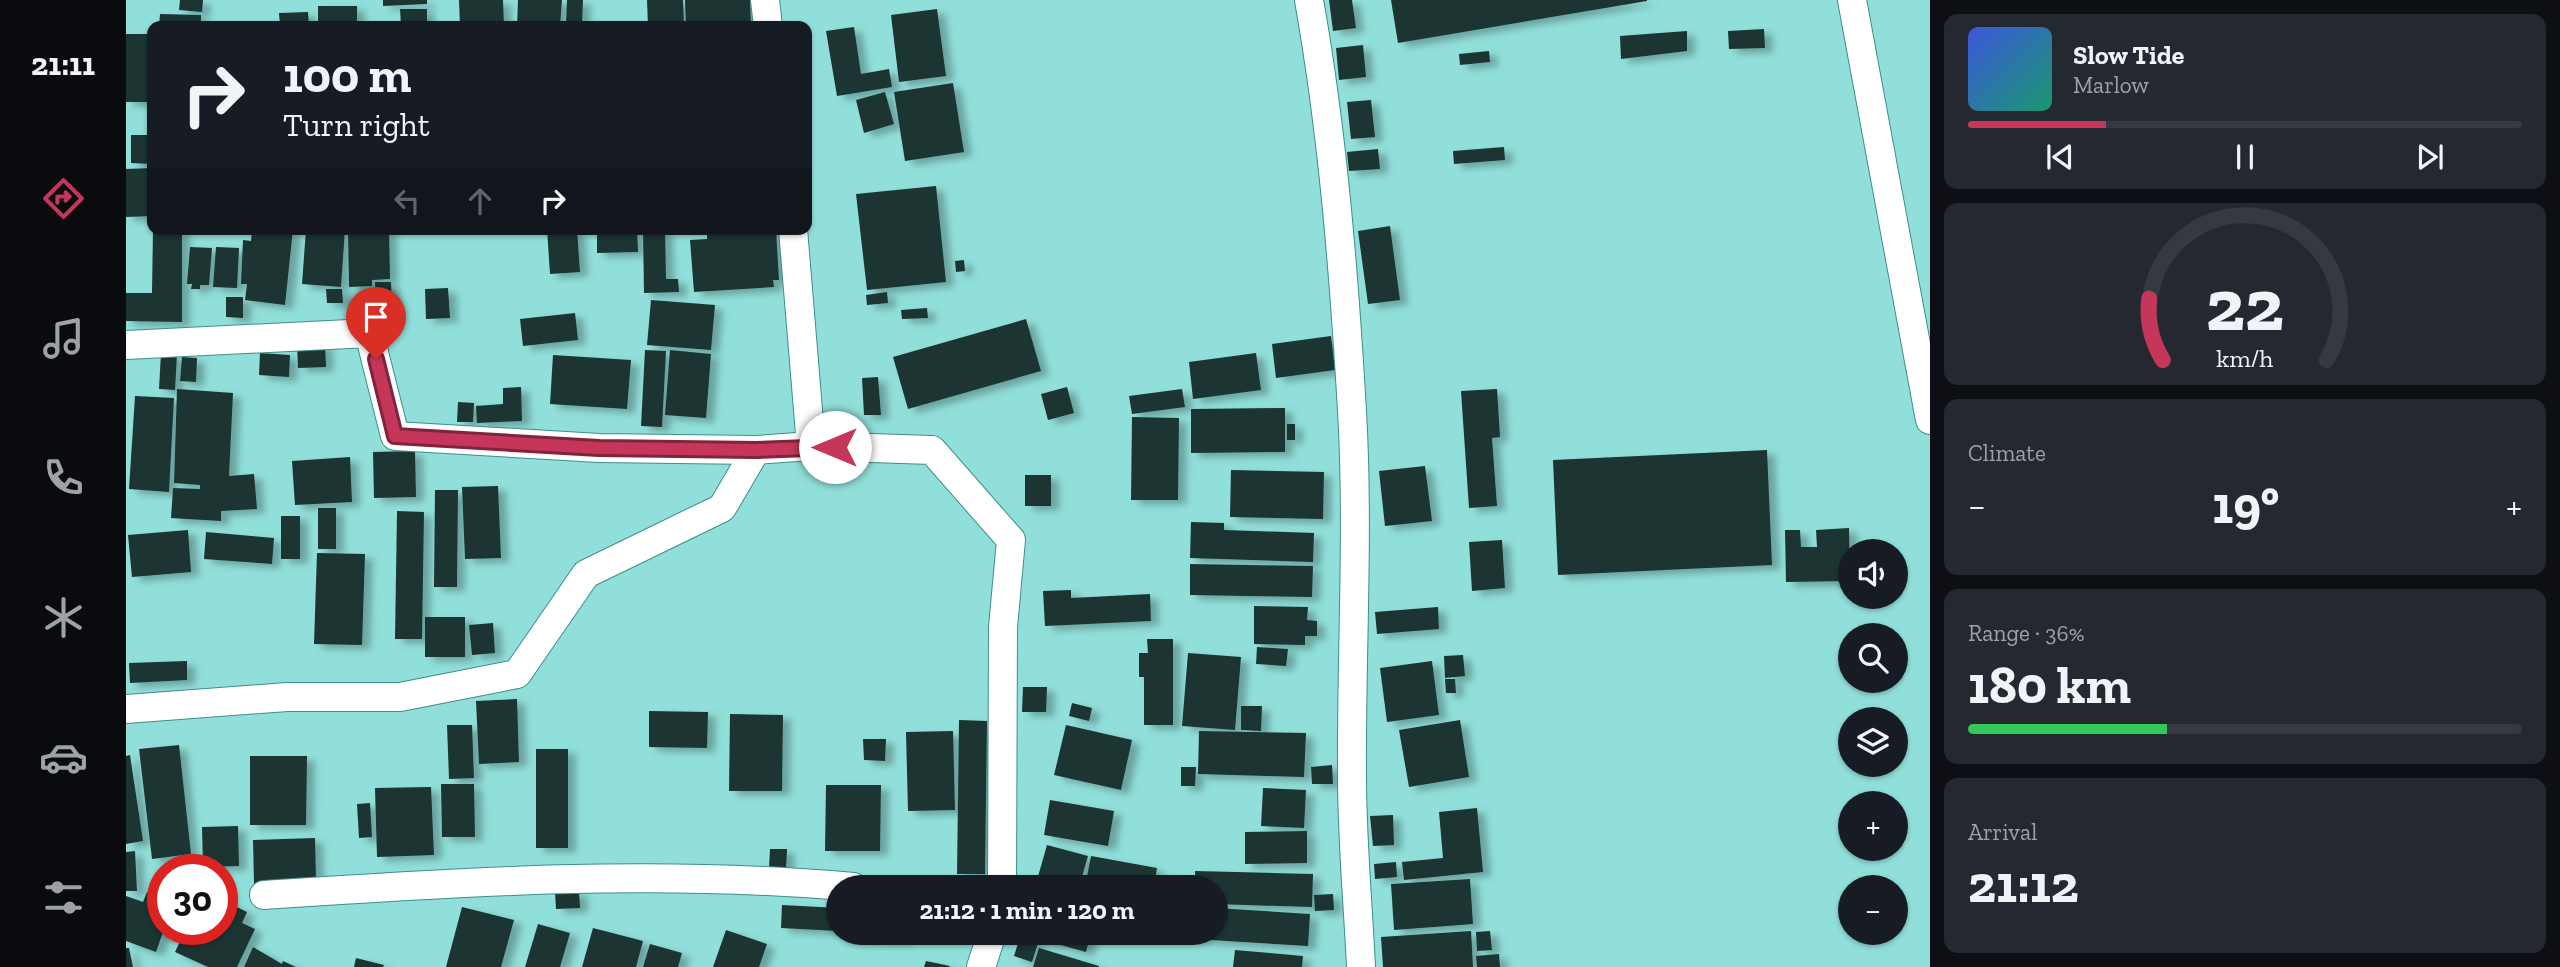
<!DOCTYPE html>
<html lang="en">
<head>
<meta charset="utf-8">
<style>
  :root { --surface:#171b24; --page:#242831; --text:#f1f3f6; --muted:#9ea1a6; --line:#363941; --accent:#c6365a }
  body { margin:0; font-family:"Zilla Slab",serif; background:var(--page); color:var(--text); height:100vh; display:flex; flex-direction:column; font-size:26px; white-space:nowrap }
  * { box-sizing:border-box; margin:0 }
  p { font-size:23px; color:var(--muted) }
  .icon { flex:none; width:38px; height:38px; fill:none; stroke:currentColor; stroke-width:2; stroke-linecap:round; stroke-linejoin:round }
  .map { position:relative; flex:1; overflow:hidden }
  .panel { display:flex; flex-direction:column; gap:14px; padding:14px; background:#0d0f14; width:630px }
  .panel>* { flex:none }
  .guide { position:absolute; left:21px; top:21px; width:665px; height:214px; border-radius:14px; box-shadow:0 2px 5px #0004; background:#171b24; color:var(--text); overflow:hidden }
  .fabs { position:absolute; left:1712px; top:539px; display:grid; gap:14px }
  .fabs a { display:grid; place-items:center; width:70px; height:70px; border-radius:50%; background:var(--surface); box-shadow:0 2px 5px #0004; font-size:35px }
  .speed { position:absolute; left:21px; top:854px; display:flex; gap:14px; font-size:35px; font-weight:700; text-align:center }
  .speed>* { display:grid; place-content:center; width:91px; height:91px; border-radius:50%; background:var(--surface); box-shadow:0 2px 5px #0004; line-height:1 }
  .speed .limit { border:10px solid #d22; background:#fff; color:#111 }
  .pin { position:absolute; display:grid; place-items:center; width:60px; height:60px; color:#fff; margin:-72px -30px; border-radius:50% 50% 50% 0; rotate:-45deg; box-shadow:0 0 7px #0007 }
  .pin .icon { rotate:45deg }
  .me { position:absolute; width:77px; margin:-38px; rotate:270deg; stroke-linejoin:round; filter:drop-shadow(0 0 5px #0008) }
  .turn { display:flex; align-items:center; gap:24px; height:147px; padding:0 21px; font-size:32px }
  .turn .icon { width:91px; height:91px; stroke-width:2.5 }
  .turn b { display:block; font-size:49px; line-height:60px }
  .lanes { display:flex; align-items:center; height:66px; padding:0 21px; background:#0003; justify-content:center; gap:35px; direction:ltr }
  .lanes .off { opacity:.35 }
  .big { font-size:52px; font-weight:700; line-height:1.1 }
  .panel .card { flex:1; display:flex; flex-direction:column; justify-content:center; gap:10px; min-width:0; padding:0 24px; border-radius:14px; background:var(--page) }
  .panel .dial { align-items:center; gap:0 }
  .dial svg { height:182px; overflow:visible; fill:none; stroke:var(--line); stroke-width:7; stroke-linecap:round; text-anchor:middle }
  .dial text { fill:var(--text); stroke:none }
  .song { display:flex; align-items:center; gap:21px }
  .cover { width:84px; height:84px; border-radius:10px; background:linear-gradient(135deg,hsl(230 70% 55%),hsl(160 70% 35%)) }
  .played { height:7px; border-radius:4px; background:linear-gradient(90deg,var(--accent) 25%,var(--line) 25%) }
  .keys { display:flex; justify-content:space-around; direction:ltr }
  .heat { display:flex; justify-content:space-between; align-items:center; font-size:38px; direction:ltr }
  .charge { height:10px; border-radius:5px; background:linear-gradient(90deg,#34c759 36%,var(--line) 0) }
  .trip { position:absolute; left:700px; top:875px; width:402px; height:70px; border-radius:35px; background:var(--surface); box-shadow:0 2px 5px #0004; font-weight:700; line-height:70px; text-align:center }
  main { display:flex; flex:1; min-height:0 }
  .tab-bar { display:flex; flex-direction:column; width:126px; justify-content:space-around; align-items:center; background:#090b0e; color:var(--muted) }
  .tab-bar .icon { width:49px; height:49px }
  .tab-bar .active { color:var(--accent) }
  .tab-bar b { font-size:32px; color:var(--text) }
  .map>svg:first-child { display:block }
</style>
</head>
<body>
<main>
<nav class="tab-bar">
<b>21:11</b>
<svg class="icon active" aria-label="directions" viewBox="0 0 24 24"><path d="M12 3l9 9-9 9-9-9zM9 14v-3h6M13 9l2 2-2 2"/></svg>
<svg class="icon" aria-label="music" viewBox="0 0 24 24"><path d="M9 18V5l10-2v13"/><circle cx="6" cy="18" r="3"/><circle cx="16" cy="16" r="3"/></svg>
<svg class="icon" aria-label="phone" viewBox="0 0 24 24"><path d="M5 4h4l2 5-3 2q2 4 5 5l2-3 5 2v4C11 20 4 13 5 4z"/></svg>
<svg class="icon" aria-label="climate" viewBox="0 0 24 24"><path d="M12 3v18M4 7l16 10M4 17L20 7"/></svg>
<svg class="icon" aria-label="car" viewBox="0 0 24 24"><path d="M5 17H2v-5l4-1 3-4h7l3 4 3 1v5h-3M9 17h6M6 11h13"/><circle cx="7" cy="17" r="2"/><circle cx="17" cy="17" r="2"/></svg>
<svg class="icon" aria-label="filters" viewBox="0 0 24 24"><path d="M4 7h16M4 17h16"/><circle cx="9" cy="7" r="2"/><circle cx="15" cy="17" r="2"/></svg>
</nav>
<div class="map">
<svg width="1804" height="967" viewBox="0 0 1804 967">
  <defs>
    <filter id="shadow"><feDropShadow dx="8" dy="4.5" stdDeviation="3.5" flood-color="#0004"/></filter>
  </defs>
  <rect width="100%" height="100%" fill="#91dfda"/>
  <g fill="#1b3533" filter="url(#shadow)">
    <path d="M54,0h23l-1,12 -23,-2z"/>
    <path d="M257,0h44v4l-44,2z"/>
    <path d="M333,0h44l1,26h-44z"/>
    <path d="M392,0h44l-2,26h-43z"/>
    <path d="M441,0h16l-1,24 -16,-1z"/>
    <path d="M521,0h36l1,26h-36z"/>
    <path d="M559,0h65l1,26h-65z"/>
    <path d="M1203,0h23l4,28 -23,3z"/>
    <path d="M1265,0h256v1l-249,42z"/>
    <rect x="192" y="6" width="39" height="20"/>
    <path d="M274,9h27v17h-26z"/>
    <path d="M811,9l9,67 -47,6 -8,-67z"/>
    <path d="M182,12l1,14h-29l-1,-13z"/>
    <path d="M34,14l41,1v11h-42z"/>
    <path d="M80,23l35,1v2h-35z"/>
    <rect x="118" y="23" width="25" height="3"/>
    <path d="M728,27l7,47 28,-5 3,18 -55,9 -11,-65z"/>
    <path d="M1638,29l1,19 -36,1 -1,-18z"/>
    <path d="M1561,31v20l-66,8 -1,-23z"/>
    <rect x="0" y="34" width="26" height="68"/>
    <path d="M1237,45l3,32 -27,3 -3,-32z"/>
    <path d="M1363,51l1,11 -30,3 -1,-11z"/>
    <path d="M827,83l11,69 -59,9 -11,-69z"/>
    <path d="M759,92l9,32 -30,9 -8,-33z"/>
    <path d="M1245,100l4,37 -24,2 -4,-37z"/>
    <path d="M5,135h21v29l-21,-1z"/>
    <path d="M1378,147l1,13 -51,4 -1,-13z"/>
    <path d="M1252,149l2,20 -31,2 -2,-19z"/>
    <path d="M26,168v48l-26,1v-48z"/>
    <path d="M810,186l10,96 -79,8 -11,-96z"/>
    <path d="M1264,226l10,74 -32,4 -10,-73z"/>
    <path d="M27,229h29v93l-56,-1v-28h26z"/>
    <path d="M126,229h41l-8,76 -40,-5 2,-16h-6l2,-44 8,1z"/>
    <path d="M180,229h39l-4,58 -39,-3z"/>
    <path d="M222,229h41l1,50 -18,1v6l-23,1z"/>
    <path d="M421,229h30l3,43 -30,2z"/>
    <path d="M471,229h40l1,23 -41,1z"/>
    <path d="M517,229h22l1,50h12l1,13 -35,1z"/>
    <path d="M650,229l3,51h-6l1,7 -80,5 -4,-52 17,-1v-8z"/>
    <path d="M64,247l22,1 -3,37h-9v4h-9l1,-5h-5z"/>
    <path d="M90,247l23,1 -2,40 -24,-1z"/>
    <path d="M838,260l1,11 -9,1 -1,-11z"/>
    <path d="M249,282h16l1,23 -16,1z"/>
    <path d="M322,288l2,30 -24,1 -1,-30z"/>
    <path d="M200,289h16l1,14h-16z"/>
    <path d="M761,292l1,11 -21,2 -1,-10z"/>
    <path d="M100,297h17v21l-17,-1z"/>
    <path d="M525,300l64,5 -4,45 -64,-5z"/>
    <path d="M801,308l1,10 -26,1 -1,-9z"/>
    <path d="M449,313l3,27 -55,6 -3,-27z"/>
    <path d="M900,319l15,52 -133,38 -15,-52z"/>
    <path d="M1205,336l4,34 -59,8 -4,-34z"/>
    <path d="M199,344l1,23 -28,1 -1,-23z"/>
    <path d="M519,350l21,1 -4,76 -21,-1z"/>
    <path d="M544,350l41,4 -5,64 -41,-3z"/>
    <path d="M35,353l16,1 -2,36 -16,-1z"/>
    <path d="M134,353l30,2 -1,22 -30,-2z"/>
    <path d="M1130,353l5,37 -68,9 -4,-37z"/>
    <path d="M427,355l78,5 -4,49 -77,-5z"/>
    <path d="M56,357l15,1 -1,24 -16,-1z"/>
    <path d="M752,377l3,38h-17l-2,-37z"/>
    <path d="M395,387l1,34 -45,2 -1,-17 27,-2v-16z"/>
    <path d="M941,387l7,26 -26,7 -7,-26z"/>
    <path d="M51,389l56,4 -4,83 25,-2 3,35 -36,2v10l-50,-3 2,-30 27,1v-4l-26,-2z"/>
    <path d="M1056,389l3,18 -53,7 -3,-18z"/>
    <path d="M1371,389l3,48 -8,1 5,68 -28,2 -8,-117z"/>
    <path d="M9,396l39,2 -5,94 -40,-3z"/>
    <path d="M332,402l16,1 -1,19h-16z"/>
    <path d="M1159,408v44l-94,1v-44z"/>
    <path d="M1006,417l47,1 -1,82h-47z"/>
    <rect x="1161" y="424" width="8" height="16"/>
    <path d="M1641,450l5,115 -214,10 -5,-115z"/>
    <path d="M289,451l1,46 -42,1 -1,-46z"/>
    <path d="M224,457l2,45 -57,3 -3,-44z"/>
    <path d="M1299,466l7,55 -47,5 -6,-55z"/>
    <path d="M1105,470l93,2 -1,47 -93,-2z"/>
    <rect x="899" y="475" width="26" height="31"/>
    <path d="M372,486l3,72 -36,1 -3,-72z"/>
    <path d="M309,490h23l-1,97h-23z"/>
    <rect x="192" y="508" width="18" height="41"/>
    <path d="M271,511l27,1 -2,127h-27z"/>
    <rect x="155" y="516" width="19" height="43"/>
    <path d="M1065,522l33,1v7l90,3 -1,29 -123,-4z"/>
    <path d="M1723,528l1,53 -64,1 -1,-52h15l1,17h16l-1,-17z"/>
    <path d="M62,530l3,42 -59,5 -4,-42z"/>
    <path d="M80,532l68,6 -2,26 -68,-5z"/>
    <path d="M1376,540l3,48 -33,3 -3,-49z"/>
    <path d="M191,553l48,1 -3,91 -48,-1z"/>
    <path d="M1064,564l123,2 -1,31 -122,-2z"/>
    <path d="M945,590v8l79,-4 1,27 -106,5 -2,-35z"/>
    <path d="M1128,606l54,1 -1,13 10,1v15h-12v9l-51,-1z"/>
    <path d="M1312,607l1,22 -62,5 -2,-22z"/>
    <rect x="299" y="617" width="40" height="40"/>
    <path d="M367,623l2,30 -23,2 -3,-30z"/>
    <path d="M1021,639h26v86h-29v-48h-5v-24h9z"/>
    <path d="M1131,647l31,2 -2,17 -30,-2z"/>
    <path d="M1062,653l53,4 -6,73 -53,-4z"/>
    <path d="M1337,655l2,21 -20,2 -1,-22z"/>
    <path d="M61,661v19l-57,3 -1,-20z"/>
    <path d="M1306,661l7,54 -52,7 -7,-54z"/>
    <path d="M1319,679h10l1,14h-10z"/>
    <path d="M897,687h24l-1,25h-24z"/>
    <path d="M391,699l2,63 -40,2 -3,-63z"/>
    <path d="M946,703l20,5 -3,13 -20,-5z"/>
    <path d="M1115,706h21l-1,25 -20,-1z"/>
    <path d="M523,711l59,1 -1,36 -58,-1z"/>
    <path d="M604,714l53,1 -1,76h-53z"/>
    <path d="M833,720l28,1 -2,153h-28z"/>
    <path d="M1334,720l9,57 -60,10 -10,-57z"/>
    <path d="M321,725h25l2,53 -25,1z"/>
    <path d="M940,725l66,15 -11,50 -67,-15z"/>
    <path d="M827,731l2,79 -47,1 -2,-79z"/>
    <path d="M1073,731l107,2 -2,44 -106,-3z"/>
    <path d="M737,739h23l-1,22 -21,-1z"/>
    <path d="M53,745l12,109 -39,5 -13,-110z"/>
    <rect x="410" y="749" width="32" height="99"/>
    <path d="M4,755l13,86 -17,3v-88z"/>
    <path d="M124,756h57l-1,69h-56z"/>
    <path d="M1206,765l1,19h-21l-1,-17z"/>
    <path d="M1055,767h15l-1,19h-14z"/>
    <path d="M315,784h33l1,53h-33z"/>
    <path d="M700,785h55l-1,66h-55z"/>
    <path d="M305,787l3,68 -57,2 -2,-69z"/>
    <path d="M1137,788l43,2 -2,38 -43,-2z"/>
    <path d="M924,800l64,11 -6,35 -64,-11z"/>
    <path d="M244,803l2,34 -13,1 -2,-34z"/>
    <path d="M1351,808l6,64 -79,8 -2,-18 41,-4 -4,-46z"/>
    <path d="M1267,815l1,30 -21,1 -3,-30z"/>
    <path d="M112,826l1,40 -36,1 -1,-40z"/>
    <path d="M1181,831v32l-62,1v-32z"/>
    <path d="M189,838l1,44 -62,2 -1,-44z"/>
    <path d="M921,845l41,11 -9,31h-44z"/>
    <path d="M644,849h17l-1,20 -17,-1z"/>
    <path d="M9,851l2,40h-11v-39z"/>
    <path d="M965,856l66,12 -3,19h-69z"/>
    <path d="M1270,862l1,15 -22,2 -1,-15z"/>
    <path d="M1069,871l118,3 -1,33 -96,-3v-17h-21z"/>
    <path d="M1344,879l3,45 -79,6 -3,-46z"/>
    <path d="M453,891l1,17 -24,1 -1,-17z"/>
    <path d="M21,892l16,5 1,32 -8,23 -30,-11v-45l17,6z"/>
    <path d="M1207,894l1,16 -19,1 -1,-16z"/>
    <path d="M96,900l25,12 -5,11 13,6 -18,38h-29l-33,-15 11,-23h36z"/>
    <path d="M656,905l56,3v23l-57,-3z"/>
    <path d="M336,907l52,13 -13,47h-55z"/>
    <path d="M1090,908l94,6 -2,32 -114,-7v-6h22z"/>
    <path d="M412,924l32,9 -10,34h-35z"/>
    <path d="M467,928l50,13 -7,26h-54z"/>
    <path d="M600,930l41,14 -8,23h-46z"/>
    <path d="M1345,931l2,36h-90l-2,-30z"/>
    <path d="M1364,931l2,19 -15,1 -1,-19z"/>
    <path d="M732,933h46v7l-47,-3z"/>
    <path d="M902,933h63l-5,19 -58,-16z"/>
    <path d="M894,937l18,6 -6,19 -18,-6z"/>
    <path d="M524,944l32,9 -4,14h-35z"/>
    <path d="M127,947l29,17 1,-3 13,6h-52z"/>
    <path d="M0,948h3l4,19h-7z"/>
    <path d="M913,948l60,18v1h-66z"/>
    <path d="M1109,950l68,6 -1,11h-69z"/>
    <path d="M1373,954l1,13h-23l-1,-11z"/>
    <path d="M230,958l28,7 -1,2h-29z"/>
    <path d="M800,961l24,5 -1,1h-25z"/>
  </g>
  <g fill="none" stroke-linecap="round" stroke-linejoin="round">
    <g stroke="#3f8d89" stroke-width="30">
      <g id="minor">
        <path d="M639,0l3,26"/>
        <path d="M1183,0c24,135 35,274 43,411 7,122 -1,244 0,366 0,63 6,127 9,190"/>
        <path d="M1726,0l78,420"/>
        <path d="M667,229l18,217"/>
        <path d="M0,345l243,-12 26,103 204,12 157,2 55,-4 121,4 79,90 -8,87 -1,260"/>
        <path d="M0,709l161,-12h113l117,-23 69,-100 136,-66 34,-58"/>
        <path d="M138,895c197,-13 392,-26 589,-8"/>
        <path d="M855,967l11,-34"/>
      </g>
    </g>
    <use href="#minor" stroke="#fff" stroke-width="28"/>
  </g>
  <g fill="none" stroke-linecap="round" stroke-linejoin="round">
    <g stroke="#81233a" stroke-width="18">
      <path id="route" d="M250,359l19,77 204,12 157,2 79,-3"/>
    </g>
    <use href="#route" stroke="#c6365a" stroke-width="12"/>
  </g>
</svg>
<div class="fabs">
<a><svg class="icon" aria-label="sound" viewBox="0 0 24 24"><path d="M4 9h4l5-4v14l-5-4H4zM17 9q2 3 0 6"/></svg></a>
<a><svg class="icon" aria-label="search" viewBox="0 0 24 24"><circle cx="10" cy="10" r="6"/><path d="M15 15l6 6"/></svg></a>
<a><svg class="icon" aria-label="layers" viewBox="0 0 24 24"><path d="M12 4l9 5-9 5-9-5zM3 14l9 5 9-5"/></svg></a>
<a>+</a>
<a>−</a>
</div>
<div class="speed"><div class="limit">30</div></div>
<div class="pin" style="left:250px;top:359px;background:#d93025"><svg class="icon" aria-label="arrive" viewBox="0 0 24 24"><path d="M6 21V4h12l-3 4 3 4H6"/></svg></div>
<svg class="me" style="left:709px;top:447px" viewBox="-20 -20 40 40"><circle r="19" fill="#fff"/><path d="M0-13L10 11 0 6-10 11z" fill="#c6365a"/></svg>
<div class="trip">21:12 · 1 min · 120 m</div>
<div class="guide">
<div class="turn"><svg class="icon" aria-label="right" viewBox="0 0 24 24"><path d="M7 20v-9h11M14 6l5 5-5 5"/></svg><div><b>100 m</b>Turn right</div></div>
<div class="lanes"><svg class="icon off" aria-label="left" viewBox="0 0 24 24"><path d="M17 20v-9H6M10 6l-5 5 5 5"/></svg><svg class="icon off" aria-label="ahead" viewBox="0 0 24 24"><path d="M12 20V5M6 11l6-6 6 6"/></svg><svg class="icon" aria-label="right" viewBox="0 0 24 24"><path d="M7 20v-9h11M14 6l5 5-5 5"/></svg></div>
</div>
</div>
<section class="panel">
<div class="card">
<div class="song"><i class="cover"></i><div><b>Slow Tide</b><p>Marlow</p></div></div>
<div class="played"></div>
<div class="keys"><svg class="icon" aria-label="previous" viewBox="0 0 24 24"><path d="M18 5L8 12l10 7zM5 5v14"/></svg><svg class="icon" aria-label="pause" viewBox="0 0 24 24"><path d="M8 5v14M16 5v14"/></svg><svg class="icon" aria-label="next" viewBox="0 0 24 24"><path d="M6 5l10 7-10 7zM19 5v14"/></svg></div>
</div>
<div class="card dial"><svg viewBox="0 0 100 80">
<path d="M14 69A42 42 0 1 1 86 69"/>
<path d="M14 69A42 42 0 0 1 8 42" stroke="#c6365a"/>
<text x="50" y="56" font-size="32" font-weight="700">22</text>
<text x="50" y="72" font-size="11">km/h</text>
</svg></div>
<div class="card"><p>Climate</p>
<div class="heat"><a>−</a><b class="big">19°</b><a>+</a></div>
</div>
<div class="card"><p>Range · 36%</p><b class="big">180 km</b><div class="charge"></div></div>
<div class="card"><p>Arrival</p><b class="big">21:12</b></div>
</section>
</main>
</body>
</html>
